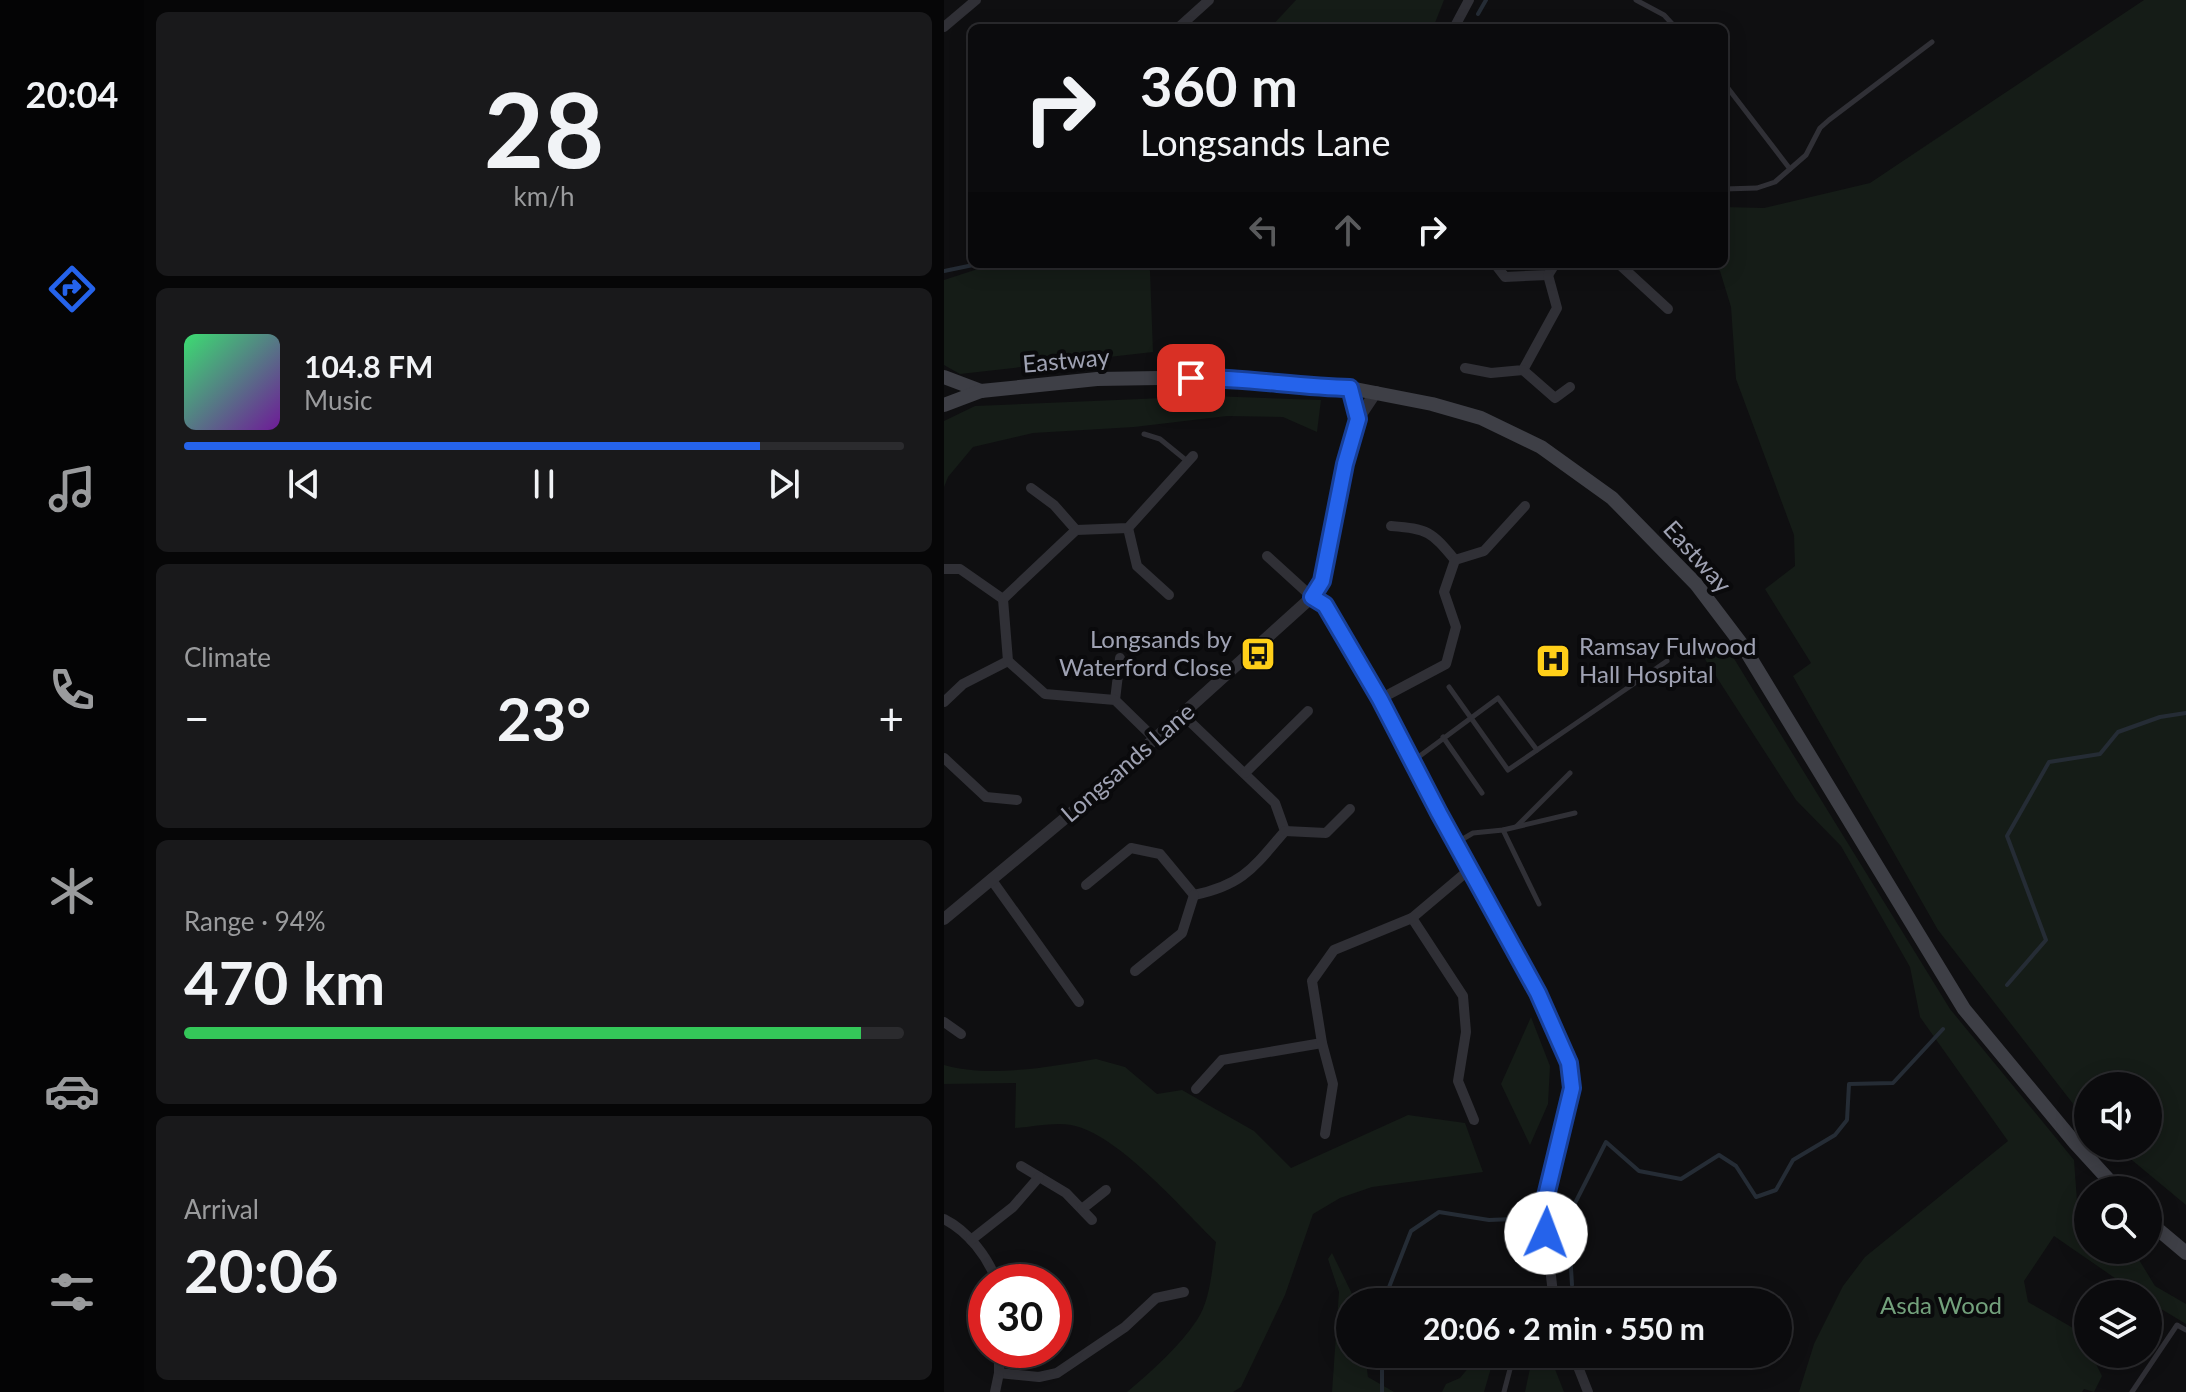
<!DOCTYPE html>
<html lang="en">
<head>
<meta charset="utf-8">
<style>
  :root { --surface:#0b0b0d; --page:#19191b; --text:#f1f3f6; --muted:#9a9b9d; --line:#2b2b2e; --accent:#2563eb }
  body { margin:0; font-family:Lato,sans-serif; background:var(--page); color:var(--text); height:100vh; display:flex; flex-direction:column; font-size:30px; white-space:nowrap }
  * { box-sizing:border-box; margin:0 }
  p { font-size:26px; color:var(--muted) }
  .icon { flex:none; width:44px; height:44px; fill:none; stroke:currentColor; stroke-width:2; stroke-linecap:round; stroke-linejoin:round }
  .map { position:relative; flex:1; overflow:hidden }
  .sheet { display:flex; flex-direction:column; gap:12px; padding:12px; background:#060607; width:800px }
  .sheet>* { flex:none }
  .guide { position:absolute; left:24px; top:24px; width:760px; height:244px; border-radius:12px; box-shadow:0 4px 20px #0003,0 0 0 2px var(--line); background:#0b0b0d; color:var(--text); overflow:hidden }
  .fabs { position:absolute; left:1130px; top:1072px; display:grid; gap:16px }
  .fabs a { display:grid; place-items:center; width:88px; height:88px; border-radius:50%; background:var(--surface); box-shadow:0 4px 20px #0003,0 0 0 2px var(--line); font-size:40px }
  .speed { position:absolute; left:24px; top:1264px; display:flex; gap:16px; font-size:40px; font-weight:700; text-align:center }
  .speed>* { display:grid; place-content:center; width:104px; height:104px; border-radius:50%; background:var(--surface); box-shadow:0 4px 20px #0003,0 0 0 2px var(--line); line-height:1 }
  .speed .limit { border:12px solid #d22; background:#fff; color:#111 }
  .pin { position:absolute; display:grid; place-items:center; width:68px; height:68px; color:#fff; margin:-34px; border-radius:16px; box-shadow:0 4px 12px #0006 }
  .me { position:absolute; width:88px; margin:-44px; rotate:2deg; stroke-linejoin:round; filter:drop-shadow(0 0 6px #0008) }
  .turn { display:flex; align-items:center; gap:28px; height:168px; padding:0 40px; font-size:36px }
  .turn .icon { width:104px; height:104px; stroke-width:2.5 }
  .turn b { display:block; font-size:56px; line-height:68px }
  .lanes { display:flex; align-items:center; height:76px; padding:0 40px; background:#0003; justify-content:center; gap:40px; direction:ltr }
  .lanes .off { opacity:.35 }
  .big { font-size:60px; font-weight:700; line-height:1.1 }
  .sheet .card { flex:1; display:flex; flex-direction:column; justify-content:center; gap:12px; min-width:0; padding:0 28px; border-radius:12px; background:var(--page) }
  .sheet .dial { align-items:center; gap:0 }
  .dial b { font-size:104px; line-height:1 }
  .song { display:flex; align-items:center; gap:24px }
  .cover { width:96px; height:96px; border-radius:12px; background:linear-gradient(135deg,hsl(140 70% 55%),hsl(280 70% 35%)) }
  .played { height:8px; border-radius:4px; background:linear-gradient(90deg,var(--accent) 80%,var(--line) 80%) }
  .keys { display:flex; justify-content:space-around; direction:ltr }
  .heat { display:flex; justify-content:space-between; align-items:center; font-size:44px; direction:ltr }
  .charge { height:12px; border-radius:6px; background:linear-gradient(90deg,#34c759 94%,var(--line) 0) }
  .trip { position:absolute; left:392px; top:1288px; width:456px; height:80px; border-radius:40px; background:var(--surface); box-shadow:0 4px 20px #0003,0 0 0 2px var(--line); font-weight:700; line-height:80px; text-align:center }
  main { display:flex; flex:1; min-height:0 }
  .tabs { display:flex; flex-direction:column; width:144px; justify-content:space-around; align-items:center; background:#040405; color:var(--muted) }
  .tabs .icon { width:56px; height:56px }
  .tabs .selected { color:var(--accent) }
  .tabs b { font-size:36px; color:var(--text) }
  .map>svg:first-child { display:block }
</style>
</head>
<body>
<main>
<nav class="tabs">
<b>20:04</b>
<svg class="icon selected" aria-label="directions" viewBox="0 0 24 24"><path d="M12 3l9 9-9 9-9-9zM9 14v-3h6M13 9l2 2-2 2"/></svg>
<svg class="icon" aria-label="music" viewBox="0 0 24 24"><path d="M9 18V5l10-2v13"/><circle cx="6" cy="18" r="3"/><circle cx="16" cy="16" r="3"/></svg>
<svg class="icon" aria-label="phone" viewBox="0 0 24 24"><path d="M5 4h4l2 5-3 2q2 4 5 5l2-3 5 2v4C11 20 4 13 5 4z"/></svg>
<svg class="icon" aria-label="climate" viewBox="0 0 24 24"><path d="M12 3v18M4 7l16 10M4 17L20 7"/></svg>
<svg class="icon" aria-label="car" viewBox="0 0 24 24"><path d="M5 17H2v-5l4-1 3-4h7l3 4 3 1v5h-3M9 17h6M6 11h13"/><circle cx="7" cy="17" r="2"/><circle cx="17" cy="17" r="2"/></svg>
<svg class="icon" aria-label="filters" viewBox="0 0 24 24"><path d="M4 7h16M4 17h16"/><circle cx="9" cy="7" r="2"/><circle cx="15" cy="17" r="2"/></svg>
</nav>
<section class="sheet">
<div class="card dial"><b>28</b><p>km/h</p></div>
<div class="card">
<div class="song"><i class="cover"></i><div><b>104.8 FM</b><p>Music</p></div></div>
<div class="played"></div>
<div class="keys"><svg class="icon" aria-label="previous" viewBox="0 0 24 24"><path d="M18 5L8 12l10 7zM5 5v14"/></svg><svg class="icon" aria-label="pause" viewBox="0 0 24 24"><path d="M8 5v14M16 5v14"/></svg><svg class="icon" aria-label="next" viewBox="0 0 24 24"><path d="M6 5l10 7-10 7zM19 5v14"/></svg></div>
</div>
<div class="card"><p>Climate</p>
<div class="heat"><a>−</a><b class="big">23°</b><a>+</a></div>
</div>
<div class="card"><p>Range · 94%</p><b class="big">470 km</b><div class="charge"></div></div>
<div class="card"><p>Arrival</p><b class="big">20:06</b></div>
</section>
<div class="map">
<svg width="1242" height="1392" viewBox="0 0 1242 1392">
  <rect width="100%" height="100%" fill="#0f0f11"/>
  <g fill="#151c17">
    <path d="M352,0h148l-11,28h-163z"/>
    <path d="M1200,0h42v1205l-71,-59h33v-60h-60v37l-150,-193 -145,-254 18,-13 -46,-74 30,-23 -1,-31 -58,-156 -5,-72 -11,-36 -6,-7h10v-57l40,1 106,-25z"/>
    <path d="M49,264h154l3,7 3,81 -193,22 -16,-9v-85z"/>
    <path d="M267,396l110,4 -4,32 -34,-15 -56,-1 -93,11 -101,6 -60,14 -25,30 -4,10v-66l31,-15z"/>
    <path d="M781,644l225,365 124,151 3,41 11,6v43h45l22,36 31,18v20l-38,-23v-7h-10l-84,-58 -30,45 4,21 52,30 8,22h3l11,22 -8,16 -10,-3 -2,3h-283l15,-48 29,-58 22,-29 143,-116 -88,-124 -10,-50 -69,-121 -45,-46 -95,-147z"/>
    <path d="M587,1017l19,49 -2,38 -18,41 -29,-61z"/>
    <path d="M152,1059l29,8 32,27 25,-4 72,41 37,37 117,-53 57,8 18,49 -111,15 -32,11 -27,16 -28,81 -44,92 -8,5h-106c25,-21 52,-45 70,-72 14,-21 15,-53 19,-78 -34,-33 -99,-109 -145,-117 -17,-3 -38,2 -56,3l1,-45 -72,1v-19c44,13 106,2 152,-6z"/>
    <path d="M388,1253l24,49h-6v52h15l3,23 26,15h-62l7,-100 -11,-33z"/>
    <path d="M536,1354h15l-11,38h-42l4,-8 14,-6z"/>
    <path d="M589,1354h16l15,38h-39z"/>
  </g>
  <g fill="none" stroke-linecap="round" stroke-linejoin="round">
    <g stroke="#252c35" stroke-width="4">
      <path d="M534,14l8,-14"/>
      <path d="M399,28l42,-4 37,4"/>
      <path d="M0,271l34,-7"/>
      <path d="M1063,985l39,-45 -39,-104 42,-74 51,-8 18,-22 42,-15 26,-4"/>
      <path d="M624,1217l4,68"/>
      <path d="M441,1302l1,-7 25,-64 28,-19 50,8 79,-3 38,-75 33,29 42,8 38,-24 17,11 20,31 20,-7 17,-30 42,-25 12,-15 2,-36 44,-1 50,-54"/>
      <path d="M438,1392v-38"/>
    </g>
    <g stroke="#303036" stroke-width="5">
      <path d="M692,0l28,15 12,13"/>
      <path d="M780,83l66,86"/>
      <path d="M780,189l33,-1 18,-6 31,-27 14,-27 9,-8 103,-78"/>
      <path d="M200,434l16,5 27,22"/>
      <path d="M505,687l59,83 159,-109"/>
      <path d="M499,737l39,56"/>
      <path d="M469,761l85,-63 39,52"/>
      <path d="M573,826l53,-53"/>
      <path d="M559,830l36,74"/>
      <path d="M512,843l17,-10 30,-3 72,-17"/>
      <path d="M599,1302l8,-8"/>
      <path d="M560,1392l10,-38"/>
      <path d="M1188,1392l45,-67 9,5"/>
    </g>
    <g stroke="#303036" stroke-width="10">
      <path d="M0,27l32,-27"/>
      <path d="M234,28l31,-28"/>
      <path d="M510,28l15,-28"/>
      <path d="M551,264l10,13 43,-2 7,-11"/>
      <path d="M675,264l49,45"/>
      <path d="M521,368l26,5 32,-3 34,-62 -9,-33"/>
      <path d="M579,370l32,28 15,-11"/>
      <path d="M87,488l23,17 22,25"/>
      <path d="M447,526c37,3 40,5 64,34"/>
      <path d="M184,528l9,38 32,29"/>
      <path d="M323,556l45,41 13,8 55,94 46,89 112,205 31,70 3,25 -26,116v29l8,69"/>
      <path d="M0,569h16l43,30"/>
      <path d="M436,699l66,-35 10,-37 -12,-35 11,-32 29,-9 41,-45"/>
      <path d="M171,700l5,-42"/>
      <path d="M0,702l19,-18 45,-23"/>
      <path d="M239,715l92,88 10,28c-31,36 -42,54 -91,64"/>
      <path d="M211,739l-40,-39 -70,-6 -37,-33 -5,-62 73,-69 52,-2 65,-72"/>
      <path d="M0,758l42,39 31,3"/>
      <path d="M301,773l63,-62"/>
      <path d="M341,831l41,2 24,-24"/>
      <path d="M47,879l88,123"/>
      <path d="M142,885l45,-37 29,6 34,41"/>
      <path d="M468,918l51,78 3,36 -8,49 16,39"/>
      <path d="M191,971l47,-38 12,-38"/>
      <path d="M0,1022l17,12"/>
      <path d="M252,1089l26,-29 100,-17"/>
      <path d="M381,1134l8,-50 -11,-41 -10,-62 22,-31 78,-32 58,-49"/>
      <path d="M77,1166l45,27 26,27"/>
      <path d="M138,1209l24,-19"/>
      <path d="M0,1219c24,12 44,38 53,63"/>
      <path d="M27,1240l42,-33 26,-30"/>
      <path d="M629,1354l15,38"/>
      <path d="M55,1373l40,4 18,-4 68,-46 31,-29 28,-6"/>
      <path d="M51,1392l4,-19v-23"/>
    </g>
    <g stroke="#303036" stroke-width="12">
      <path d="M406,388l8,31"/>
      <path d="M0,919l143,-119 225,-203 10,-16 23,-117 13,-45 18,-27"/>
    </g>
    <g stroke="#3e3f46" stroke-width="14">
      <path d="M0,377l37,14"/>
      <path d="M0,405l37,-14 116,-12 125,-2 81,10 47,1 82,16 49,14 60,29 71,51 84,86 47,62 221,363 111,134 43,47"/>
      <path d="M1204,1221l38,32"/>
    </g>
  </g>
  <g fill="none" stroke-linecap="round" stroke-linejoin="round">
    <g stroke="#184099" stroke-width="20">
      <path id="route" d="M247,378c53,-1 105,9 159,10l8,31 -13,45 -23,117 -10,16 13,8 55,94 59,114 99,180 31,70 3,25 -26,108v37"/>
    </g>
    <use href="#route" stroke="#2563eb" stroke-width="14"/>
  </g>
  <defs>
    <g id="bus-square" transform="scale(1.8)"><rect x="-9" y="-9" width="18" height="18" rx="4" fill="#ffcf19" stroke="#0a0a0c"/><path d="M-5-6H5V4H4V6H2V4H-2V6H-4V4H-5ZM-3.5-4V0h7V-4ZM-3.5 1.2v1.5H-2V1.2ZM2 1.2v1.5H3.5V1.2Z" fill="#111"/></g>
    <g id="hospital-square" transform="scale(1.8)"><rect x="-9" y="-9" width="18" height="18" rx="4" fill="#ffcf19" stroke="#0a0a0c"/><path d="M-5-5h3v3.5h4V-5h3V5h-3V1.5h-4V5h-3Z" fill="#111"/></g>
  </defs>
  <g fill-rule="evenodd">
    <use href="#bus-square" x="314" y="654"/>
    <use href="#hospital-square" x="609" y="661"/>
  </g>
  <g text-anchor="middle" stroke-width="8" stroke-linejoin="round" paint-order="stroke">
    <g font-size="24" fill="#9fa2b3" stroke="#0a0a0c">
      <text transform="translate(122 361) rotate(-5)" y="8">Eastway</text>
      <text transform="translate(753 557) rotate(48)" y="8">Eastway</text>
      <text transform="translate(184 763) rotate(-41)" y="8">Longsands Lane</text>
    </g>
    <g font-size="24" fill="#9fa2b3" stroke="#0a0a0c" text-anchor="end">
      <text x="288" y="648">Longsands by<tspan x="288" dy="28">Waterford Close</tspan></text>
      <text x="635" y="655" text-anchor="start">Ramsay Fulwood<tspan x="635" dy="28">Hall Hospital</tspan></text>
    </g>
    <g font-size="24" fill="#73a17c" stroke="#0a0a0c">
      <text x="997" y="1314">Asda Wood</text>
    </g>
  </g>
</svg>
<div class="fabs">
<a><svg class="icon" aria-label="sound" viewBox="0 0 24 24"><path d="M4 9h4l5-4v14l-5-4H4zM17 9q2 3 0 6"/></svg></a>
<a><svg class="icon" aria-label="search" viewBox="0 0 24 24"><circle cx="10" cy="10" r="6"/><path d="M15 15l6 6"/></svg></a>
<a><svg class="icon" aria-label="layers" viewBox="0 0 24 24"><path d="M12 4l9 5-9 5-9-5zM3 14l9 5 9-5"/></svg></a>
</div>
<div class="speed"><div class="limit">30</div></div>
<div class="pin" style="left:247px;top:378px;background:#d93025"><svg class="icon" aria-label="arrive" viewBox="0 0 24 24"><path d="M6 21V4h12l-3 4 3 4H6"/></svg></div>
<svg class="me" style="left:602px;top:1233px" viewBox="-20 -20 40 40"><circle r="19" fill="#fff"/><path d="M0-13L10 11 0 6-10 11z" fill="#2563eb"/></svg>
<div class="trip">20:06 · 2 min · 550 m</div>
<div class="guide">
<div class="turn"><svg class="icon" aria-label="right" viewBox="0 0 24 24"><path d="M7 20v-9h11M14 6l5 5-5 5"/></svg><div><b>360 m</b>Longsands Lane</div></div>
<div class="lanes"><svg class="icon off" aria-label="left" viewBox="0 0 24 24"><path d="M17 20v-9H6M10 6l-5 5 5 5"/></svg><svg class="icon off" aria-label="ahead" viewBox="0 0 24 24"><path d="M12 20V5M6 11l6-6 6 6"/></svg><svg class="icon" aria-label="right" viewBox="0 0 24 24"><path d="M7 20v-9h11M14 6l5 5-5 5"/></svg></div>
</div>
</div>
</main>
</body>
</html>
